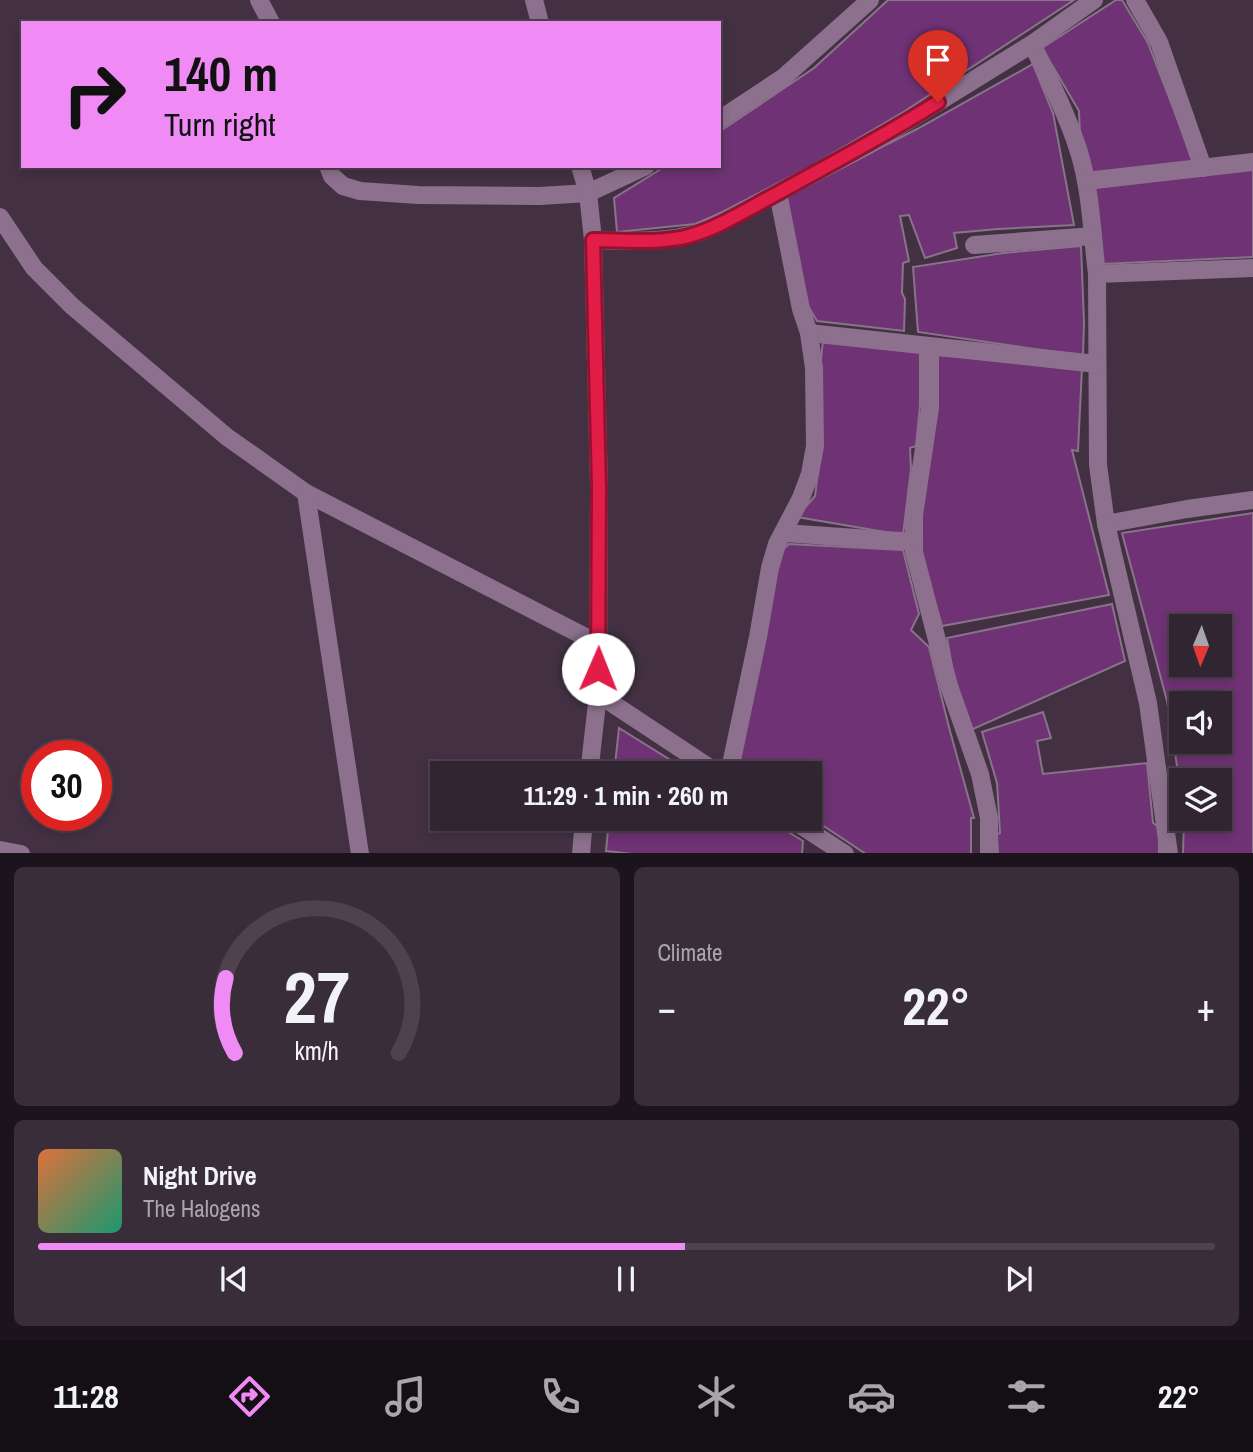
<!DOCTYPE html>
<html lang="en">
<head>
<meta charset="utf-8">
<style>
  :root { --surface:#322532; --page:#3a2d3a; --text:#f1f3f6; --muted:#a8a5ac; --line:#4d424d; --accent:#f08bf6 }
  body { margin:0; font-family:"Archivo Narrow",sans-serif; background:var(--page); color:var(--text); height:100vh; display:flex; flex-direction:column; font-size:26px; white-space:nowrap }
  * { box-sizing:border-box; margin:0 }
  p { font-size:23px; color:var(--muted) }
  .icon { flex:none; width:38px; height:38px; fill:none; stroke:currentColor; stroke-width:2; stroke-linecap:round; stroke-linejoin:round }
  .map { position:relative; height:853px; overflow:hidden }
  .drawer { display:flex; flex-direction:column; gap:14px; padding:14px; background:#1c141c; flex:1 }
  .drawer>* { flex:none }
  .hud { position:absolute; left:21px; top:21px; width:700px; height:147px; border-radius:0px; box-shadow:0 4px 10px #0003,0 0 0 2px var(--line); background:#f08bf6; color:#111; overflow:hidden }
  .needle { width:46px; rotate:182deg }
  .buttons { position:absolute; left:1169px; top:614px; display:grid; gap:14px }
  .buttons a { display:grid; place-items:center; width:63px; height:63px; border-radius:0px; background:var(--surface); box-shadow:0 4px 10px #0003,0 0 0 2px var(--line); font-size:35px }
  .speed { position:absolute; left:21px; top:740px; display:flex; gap:14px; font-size:35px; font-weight:700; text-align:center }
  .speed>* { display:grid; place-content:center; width:91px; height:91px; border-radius:50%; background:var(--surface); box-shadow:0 4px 10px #0003,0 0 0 2px var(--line); line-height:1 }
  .speed .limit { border:10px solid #d22; background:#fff; color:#111 }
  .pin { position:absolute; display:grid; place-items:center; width:60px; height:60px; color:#fff; margin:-72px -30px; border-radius:50% 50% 50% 0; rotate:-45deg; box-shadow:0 0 7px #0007 }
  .pin .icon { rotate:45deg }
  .me { position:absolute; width:77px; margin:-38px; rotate:1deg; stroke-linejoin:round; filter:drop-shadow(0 0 5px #0008) }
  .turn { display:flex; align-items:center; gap:24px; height:147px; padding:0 28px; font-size:32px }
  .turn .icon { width:91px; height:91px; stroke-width:2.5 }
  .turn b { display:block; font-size:49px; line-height:60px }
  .big { font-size:52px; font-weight:700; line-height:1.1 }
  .drawer .widget { flex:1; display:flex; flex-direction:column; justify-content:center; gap:10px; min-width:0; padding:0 24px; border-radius:10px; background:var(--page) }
  .drawer .dial { align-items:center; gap:0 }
  .dial svg { height:182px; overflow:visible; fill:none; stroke:var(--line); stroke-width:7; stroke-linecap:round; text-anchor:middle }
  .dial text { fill:var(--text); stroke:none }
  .song { display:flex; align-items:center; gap:21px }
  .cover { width:84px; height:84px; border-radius:10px; background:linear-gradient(135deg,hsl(20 70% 55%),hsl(160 70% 35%)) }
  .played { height:7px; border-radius:4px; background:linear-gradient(90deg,var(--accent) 55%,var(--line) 55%) }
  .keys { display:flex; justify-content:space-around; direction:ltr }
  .heat { display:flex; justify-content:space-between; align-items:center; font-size:38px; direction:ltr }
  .drawer .tiles { flex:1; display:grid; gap:14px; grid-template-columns:1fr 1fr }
  .widget:last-child { grid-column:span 2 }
  .trip { position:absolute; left:430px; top:761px; width:392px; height:70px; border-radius:0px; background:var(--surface); box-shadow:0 4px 10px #0003,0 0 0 2px var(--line); font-weight:700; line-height:70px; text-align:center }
  .tabs { display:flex; height:112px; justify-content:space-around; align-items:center; background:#140f14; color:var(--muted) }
  .tabs .icon { width:49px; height:49px }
  .tabs .on { color:var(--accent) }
  .tabs b { font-size:32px; color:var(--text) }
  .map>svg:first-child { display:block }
</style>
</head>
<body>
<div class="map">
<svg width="1253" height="854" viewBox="0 0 1253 854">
  <rect width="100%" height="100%" fill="#433143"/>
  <g fill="#6f3274" stroke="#887489" stroke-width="2" fill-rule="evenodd">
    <path d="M888,0h186l-169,111 -145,85 -65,28 -78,8 -3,-34 52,-32h53v-34l95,-64z"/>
    <path d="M1116,0h6l26,43 46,119 -101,13 -13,-40 -1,-24 -37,-63z"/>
    <path d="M1033,64l20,49 21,112 -76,4 -44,4 3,15 -32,10 -16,-43 -9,1 9,45 -6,2 -1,30 3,6 -1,32 -87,-10 -13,-22 -18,-103 131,-67z"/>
    <path d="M1253,169v88l-151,7 -9,-77z"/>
    <path d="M1081,246l3,76 -1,34 -165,-24 -5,-65 90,-14z"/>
    <path d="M823,340l97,11v55l-4,40 -6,2 1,21 -8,66 -106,-18 18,-21 5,-41v-85z"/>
    <path d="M936,355l146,12 -4,84 -6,-1 37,145 -167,31 -23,-78z"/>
    <path d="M1253,513v341h-70l1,-35h36v-39h-39v12l-14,-91 -45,-168zM1181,626h39v39h-39zM1181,704h39v38h-39z"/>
    <path d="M789,544l114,6 16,64 -8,16 18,17 21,84 24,87h-3v36h-105l-56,-37v-43h-67l-6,-5 42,-216z"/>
    <path d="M1112,604l13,57 -154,69 -18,-57 -6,-35z"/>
    <path d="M1043,712l8,26 -14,3 6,33 104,-11 6,60 6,4v27h-161l-1,-20 3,-1 -3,-50 -15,-51z"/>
    <path d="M619,728l74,46h-79z"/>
    <path d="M609,819h158l36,22 -1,13h-169l-27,-3z"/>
  </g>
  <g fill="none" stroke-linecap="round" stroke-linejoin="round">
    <g stroke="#8c708d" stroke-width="18">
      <path d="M259,0l12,23"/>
      <path d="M534,0l6,23"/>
      <path d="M1135,0l24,42 44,126"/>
      <path d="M1032,44c17,35 35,70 47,108 12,39 13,82 18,122"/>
      <path d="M719,120l65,-43 86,-77"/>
      <path d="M328,166l4,10 11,10 17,5 58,4 122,1 48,-3 58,-27"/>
      <path d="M580,166l8,27 5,47 6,248 -1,206 -9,80"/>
      <path d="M1086,181l167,-19"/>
      <path d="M0,217l34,51 38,38 155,131 79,56 293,151"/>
      <path d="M593,240c36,1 74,3 108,-8l166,-86 165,-102 62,-44"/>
      <path d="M974,245l119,-9"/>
      <path d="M1253,268l-156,6 1,191 8,59 81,-15 66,-9"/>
      <path d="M809,333l288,31"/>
      <path d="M930,346v62l-16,107v37l35,134 31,88 9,44v36"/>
      <path d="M306,493l54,361"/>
      <path d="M1106,524l42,179 21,151"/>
      <path d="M784,533l130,9"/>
      <path d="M598,694l121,80"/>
      <path d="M729,774l29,-137 12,-69 7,-24 24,-46 9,-24 5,-28 -1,-78 -5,-35 -8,-24 -23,-116"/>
      <path d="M791,819l54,35"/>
      <path d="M0,850l21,4"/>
      <path d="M581,854l3,-35"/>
    </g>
  </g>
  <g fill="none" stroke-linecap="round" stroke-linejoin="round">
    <g stroke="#92132f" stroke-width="18">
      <path id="route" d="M598,669l1,-181 -6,-248c31,0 66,4 96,-4 32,-9 62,-29 91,-44 54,-30 106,-57 158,-90"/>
    </g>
    <use href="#route" stroke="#e11d48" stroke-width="12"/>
  </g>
</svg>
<div class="buttons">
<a><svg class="needle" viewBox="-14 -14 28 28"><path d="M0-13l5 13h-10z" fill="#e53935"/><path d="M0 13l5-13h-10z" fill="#a8a5ac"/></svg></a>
<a><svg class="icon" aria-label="sound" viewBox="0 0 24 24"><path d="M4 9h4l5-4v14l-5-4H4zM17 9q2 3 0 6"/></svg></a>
<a><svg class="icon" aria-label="layers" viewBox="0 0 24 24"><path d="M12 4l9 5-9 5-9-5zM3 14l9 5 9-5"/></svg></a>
</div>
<div class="speed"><div class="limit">30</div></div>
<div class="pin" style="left:938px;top:102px;background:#d93025"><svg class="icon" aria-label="arrive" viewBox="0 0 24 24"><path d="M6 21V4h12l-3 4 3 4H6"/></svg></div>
<svg class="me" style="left:598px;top:669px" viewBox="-20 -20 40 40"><circle r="19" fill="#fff"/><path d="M0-13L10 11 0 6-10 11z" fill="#e11d48"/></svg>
<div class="trip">11:29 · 1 min · 260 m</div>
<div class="hud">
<div class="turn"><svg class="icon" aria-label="right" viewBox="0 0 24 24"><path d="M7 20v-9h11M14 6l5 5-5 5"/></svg><div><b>140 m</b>Turn right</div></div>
</div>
</div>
<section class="drawer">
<div class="tiles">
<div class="widget dial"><svg viewBox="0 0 100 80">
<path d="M14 69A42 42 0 1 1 86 69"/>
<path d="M14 69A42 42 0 0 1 10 36" stroke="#f08bf6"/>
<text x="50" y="56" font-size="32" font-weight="700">27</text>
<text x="50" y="72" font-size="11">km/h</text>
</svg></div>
<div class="widget"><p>Climate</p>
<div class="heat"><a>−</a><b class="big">22°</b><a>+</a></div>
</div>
<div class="widget">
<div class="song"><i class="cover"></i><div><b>Night Drive</b><p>The Halogens</p></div></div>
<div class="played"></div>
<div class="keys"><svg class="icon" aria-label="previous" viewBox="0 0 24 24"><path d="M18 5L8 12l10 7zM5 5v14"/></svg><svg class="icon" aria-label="pause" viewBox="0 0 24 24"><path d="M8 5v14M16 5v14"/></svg><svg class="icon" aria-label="next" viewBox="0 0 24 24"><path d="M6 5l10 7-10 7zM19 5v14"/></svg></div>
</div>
</div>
</section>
<nav class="tabs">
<b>11:28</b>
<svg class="icon on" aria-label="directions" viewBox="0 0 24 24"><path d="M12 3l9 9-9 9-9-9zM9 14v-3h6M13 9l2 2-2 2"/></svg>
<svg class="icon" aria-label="music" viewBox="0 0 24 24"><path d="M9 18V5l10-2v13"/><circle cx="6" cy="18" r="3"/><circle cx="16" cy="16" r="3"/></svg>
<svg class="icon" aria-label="phone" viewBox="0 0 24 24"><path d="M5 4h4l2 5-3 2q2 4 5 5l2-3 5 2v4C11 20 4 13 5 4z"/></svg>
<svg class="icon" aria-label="climate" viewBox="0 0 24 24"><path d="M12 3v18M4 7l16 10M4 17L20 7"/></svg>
<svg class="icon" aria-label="car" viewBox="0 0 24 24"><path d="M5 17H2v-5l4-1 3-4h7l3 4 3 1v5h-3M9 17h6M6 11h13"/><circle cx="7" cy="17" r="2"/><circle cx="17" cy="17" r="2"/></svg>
<svg class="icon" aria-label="filters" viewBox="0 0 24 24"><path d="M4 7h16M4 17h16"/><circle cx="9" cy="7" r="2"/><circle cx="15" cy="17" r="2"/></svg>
<b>22°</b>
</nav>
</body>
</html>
